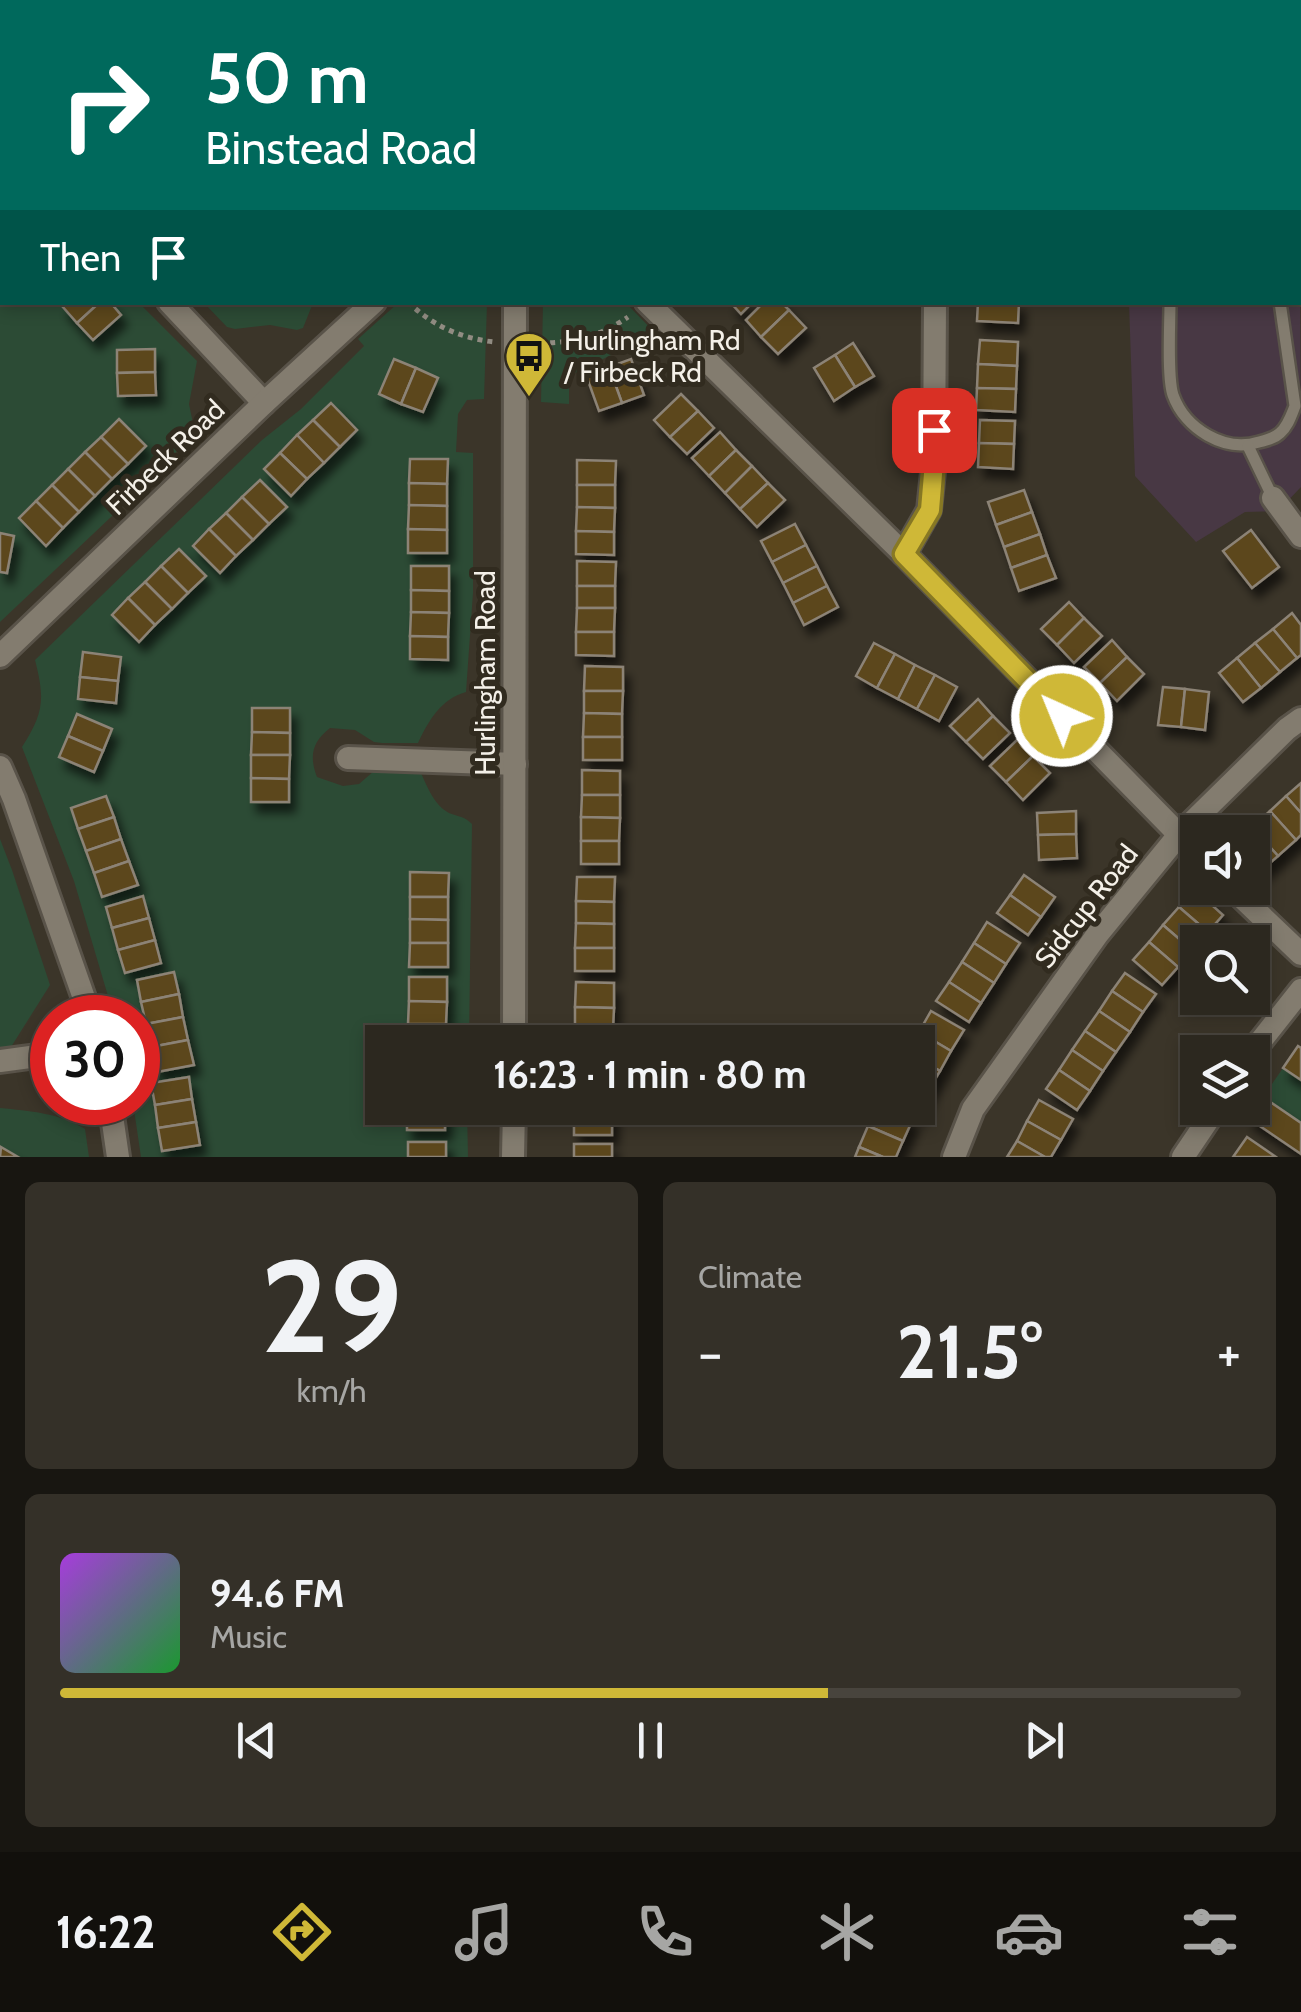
<!DOCTYPE html>
<html lang="en">
<head>
<meta charset="utf-8">
<style>
  :root { --surface:#2c281f; --page:#343028; --text:#f1f3f6; --muted:#a6a6a4; --line:#48443d; --accent:#cfb837 }
  body { margin:0; font-family:Cabin,sans-serif; background:var(--page); color:var(--text); height:100vh; display:flex; flex-direction:column; font-size:38px; white-space:nowrap }
  * { box-sizing:border-box; margin:0 }
  p { font-size:32px; color:var(--muted) }
  .icon { flex:none; width:55px; height:55px; fill:none; stroke:currentColor; stroke-width:2; stroke-linecap:round; stroke-linejoin:round }
  .map { position:relative; height:1157px; overflow:hidden }
  .details { display:flex; flex-direction:column; gap:25px; padding:25px; background:#181611; flex:1 }
  .details>* { flex:none }
  .top-card { position:absolute; left:0px; top:0px; width:1302px; height:305px; box-shadow:0 5px 15px #0003,0 0 0 2px var(--line); background:#00695c; color:#fff; overflow:hidden }
  .fabs { position:absolute; left:1180px; top:815px; display:grid; gap:20px }
  .fabs a { display:grid; place-items:center; width:90px; height:90px; border-radius:0px; background:var(--surface); box-shadow:0 5px 15px #0003,0 0 0 2px var(--line); font-size:50px }
  .speed { position:absolute; left:30px; top:995px; display:flex; gap:20px; font-size:50px; font-weight:700; text-align:center }
  .speed>* { display:grid; place-content:center; width:130px; height:130px; border-radius:50%; background:var(--surface); box-shadow:0 5px 15px #0003,0 0 0 2px var(--line); line-height:1 }
  .speed .limit { border:15px solid #d22; background:#fff; color:#111 }
  .pin { position:absolute; display:grid; place-items:center; width:85px; height:85px; color:#fff; margin:-42px; border-radius:20px; box-shadow:0 5px 15px #0006 }
  .me { position:absolute; width:110px; margin:-55px; rotate:316deg; stroke-linejoin:round; filter:drop-shadow(0 0 8px #0008) }
  .turn { display:flex; align-items:center; gap:35px; height:210px; padding:0 40px; font-size:45px }
  .turn .icon { width:130px; height:130px; stroke-width:2.5 }
  .turn b { display:block; font-size:70px; line-height:85px }
  .then { display:flex; align-items:center; height:95px; padding:0 40px; background:#0003; gap:20px; font-size:38px }
  .big { font-size:75px; font-weight:700; line-height:1.1 }
  .details .widget { flex:1; display:flex; flex-direction:column; justify-content:center; gap:15px; min-width:0; padding:0 35px; border-radius:15px; background:var(--page) }
  .details .dial { align-items:center; gap:0 }
  .dial b { font-size:130px; line-height:1 }
  .song { display:flex; align-items:center; gap:30px }
  .cover { width:120px; height:120px; border-radius:15px; background:linear-gradient(135deg,hsl(280 70% 55%),hsl(130 70% 35%)) }
  .played { height:10px; border-radius:5px; background:linear-gradient(90deg,var(--accent) 65%,var(--line) 65%) }
  .keys { display:flex; justify-content:space-around; direction:ltr }
  .heat { display:flex; justify-content:space-between; align-items:center; font-size:55px; direction:ltr }
  .details .tiles { flex:1; display:grid; gap:25px; grid-template-columns:1fr 1fr }
  .widget:last-child { grid-column:span 2 }
  .trip { position:absolute; left:365px; top:1025px; width:570px; height:100px; border-radius:0px; background:var(--surface); box-shadow:0 5px 15px #0003,0 0 0 2px var(--line); font-weight:700; line-height:100px; text-align:center }
  .menu { display:flex; height:160px; justify-content:space-around; align-items:center; background:#12100c; color:var(--muted) }
  .menu .icon { width:70px; height:70px }
  .menu .active { color:var(--accent) }
  .menu b { font-size:45px; color:var(--text) }
  .map>svg:first-child { display:block }
</style>
</head>
<body>
<div class="map">
<svg width="1301" height="1157" viewBox="0 0 1301 1157">
  <defs>
    <filter id="shadow"><feDropShadow dx="6" dy="10" stdDeviation="5" flood-color="#0009"/></filter>
  </defs>
  <rect width="100%" height="100%" fill="#3b3529"/>
  <path fill="#483844" d="M1300,226l1,261 -23,24 -33,1 -49,30 -61,-66 -6,-173 171,-1z"/>
  <g fill="#2c4b35">
    <path d="M0,0h462l-1,2h-459v111l-2,2z"/>
    <path d="M0,202l2,1v99l137,1 58,58 -8,43 6,29 -65,66 -130,123z"/>
    <path d="M204,303h109l-10,25 -6,2 -27,-5 -35,4 -8,-2z"/>
    <path d="M398,303h89l-3,96 -17,1 -9,14 -2,38 17,1v140l-7,99c-25,7 -37,28 -48,51h-36l-8,-1 -19,-12 -25,-2c-18,14 -21,28 -13,49l26,9 16,-2 15,-13 8,-2 38,2c7,15 14,34 29,42 10,4 15,3 23,11l-3,218h-87v66h85l1,49h-327l-8,-54 5,-1v-84l-23,-1 -2,-4 -39,-132 -52,-134c22,-34 23,-48 13,-87l227,-220 39,-31 63,-63 -6,-7z"/>
    <path d="M543,303h83l29,30 -86,43v28l-28,-2z"/>
    <path d="M0,839l12,31 38,115 -39,62 -11,2z"/>
    <path d="M1283,1068l18,12v43l-38,-26z"/>
    <path d="M0,1108c29,3 60,5 85,21l4,28h-89z"/>
  </g>
  <g fill="#5c461e" stroke="#8c8376" stroke-width="2.5" filter="url(#shadow)">
    <rect x="416" y="0" width="38" height="2"/>
    <rect x="580" y="0" width="38" height="2"/>
    <rect x="812" y="0" width="38" height="2"/>
    <path d="M976,0h38v2h-39z"/>
    <path d="M65,302h35l-23,21 -15,-17z"/>
    <path d="M100,302h10l11,13 -28,25 -16,-17z"/>
    <path d="M730,302h23l-12,12z"/>
    <path d="M764,302h17l8,8 -28,27 -15,-17z"/>
    <path d="M978,302h41l-1,21 -41,-2z"/>
    <path d="M789,310l17,18 -28,26 -17,-17z"/>
    <path d="M980,340l38,2 -1,24 -39,-2z"/>
    <path d="M853,343l21,33 -19,11 -20,-32z"/>
    <path d="M155,349v23l-38,1v-23z"/>
    <path d="M835,355l20,32 -21,14 -20,-33z"/>
    <path d="M394,359l22,9 -15,36 -22,-10z"/>
    <path d="M631,359l13,36 -22,8 -13,-36z"/>
    <path d="M978,364l39,2 -1,23 -39,-1z"/>
    <path d="M609,367l13,36 -23,8 -13,-36z"/>
    <path d="M416,368l22,10 -15,34 -22,-8z"/>
    <path d="M155,372l1,23 -38,1 -1,-23z"/>
    <path d="M977,388l39,1 -1,23 -39,-2z"/>
    <path d="M681,394l17,17 -28,26 -16,-17z"/>
    <path d="M331,403l26,27 -17,17 -27,-27z"/>
    <path d="M698,411l16,17 -27,26 -17,-17z"/>
    <path d="M119,419l27,27 -18,18 -27,-27z"/>
    <path d="M313,420l27,27 -16,16 -27,-28z"/>
    <path d="M980,420l35,1 -1,23 -35,-1z"/>
    <path d="M720,432l16,18 -27,26 -17,-18z"/>
    <path d="M297,435l27,28 -17,16 -27,-26z"/>
    <path d="M101,437l27,27 -16,15 -27,-27z"/>
    <path d="M979,443l35,1 -1,25 -35,-2z"/>
    <path d="M736,450l16,16 -27,27 -16,-17z"/>
    <path d="M85,452l27,27 -17,17 -27,-27z"/>
    <path d="M280,453l27,26 -16,17 -27,-27z"/>
    <path d="M410,459h38l-1,25 -38,-1z"/>
    <path d="M577,460l39,1 -1,24h-38z"/>
    <path d="M752,466l16,17 -28,26 -15,-16z"/>
    <path d="M68,469l27,27 -16,16 -27,-27z"/>
    <path d="M260,480l27,27 -18,17 -27,-27z"/>
    <path d="M409,483l38,1v22l-38,-1z"/>
    <path d="M768,483l17,17 -28,27 -17,-18z"/>
    <path d="M52,485l27,27 -16,16 -27,-27z"/>
    <path d="M577,485h38v23l-38,-1z"/>
    <path d="M1024,490l8,22 -36,13 -8,-23z"/>
    <path d="M242,497l27,27 -16,16 -27,-27z"/>
    <path d="M36,501l27,27 -17,18 -27,-28z"/>
    <path d="M409,505l38,1v24l-39,-1z"/>
    <path d="M577,507l38,1 -1,24 -38,-1z"/>
    <path d="M1032,512l8,22 -36,13 -8,-22z"/>
    <path d="M226,513l27,27 -17,16 -27,-27z"/>
    <path d="M795,524l11,21 -34,17 -11,-21z"/>
    <path d="M209,529l27,27 -16,17 -27,-27z"/>
    <path d="M408,529l39,1v23h-39z"/>
    <path d="M1251,530l28,37 -27,21 -29,-37z"/>
    <path d="M576,531l38,1v23l-38,-1z"/>
    <path d="M0,533l14,3 -7,37 -7,-1z"/>
    <path d="M1040,534l7,21 -36,13 -7,-21z"/>
    <path d="M806,545l11,21 -34,17 -11,-21z"/>
    <path d="M179,549l27,27 -18,17 -27,-27z"/>
    <path d="M1047,555l9,23 -37,13 -8,-23z"/>
    <path d="M577,561l39,1 -1,24h-38z"/>
    <path d="M161,566l27,27 -16,16 -27,-27z"/>
    <path d="M411,566h38v25l-38,-1z"/>
    <path d="M817,566l10,20 -34,17 -10,-20z"/>
    <path d="M145,582l27,27 -17,16 -27,-27z"/>
    <rect x="577" y="586" width="38" height="22"/>
    <path d="M827,586l11,21 -34,18 -11,-22z"/>
    <path d="M411,590l38,1v22l-38,-1z"/>
    <path d="M128,598l27,27 -16,17 -27,-27z"/>
    <path d="M1069,602l15,16 -27,27 -16,-16z"/>
    <path d="M577,608h38l-1,24h-38z"/>
    <path d="M411,612l38,1 -1,24 -38,-1z"/>
    <path d="M1292,613l9,12v30l-4,3 -24,-29z"/>
    <path d="M1084,618l18,18 -28,27 -17,-18z"/>
    <path d="M1273,629l24,29 -17,14 -25,-29z"/>
    <path d="M576,632h38v24l-38,-1z"/>
    <path d="M410,636l38,1v23l-38,-1z"/>
    <path d="M1112,640l15,17 -27,26 -16,-16z"/>
    <path d="M874,643l21,11 -18,34 -21,-12z"/>
    <path d="M1255,643l25,29 -19,16 -24,-30z"/>
    <path d="M83,652l38,5 -3,24 -38,-4z"/>
    <path d="M895,654l20,11 -17,34 -21,-11z"/>
    <path d="M1127,657l17,17 -27,27 -17,-18z"/>
    <path d="M1237,658l24,30 -18,14 -24,-29z"/>
    <path d="M915,665l20,10 -18,34 -19,-10z"/>
    <path d="M585,666l38,1v24h-39z"/>
    <path d="M935,675l22,12 -18,34 -22,-12z"/>
    <path d="M80,677l38,4 -2,22 -38,-4z"/>
    <path d="M1163,687l22,2 -4,38 -23,-2z"/>
    <path d="M1185,689l24,3 -4,38 -24,-3z"/>
    <path d="M584,691h39l-1,23 -38,-1z"/>
    <path d="M978,699l15,17 -27,26 -16,-16z"/>
    <path d="M252,708h38v25l-38,-1z"/>
    <path d="M584,713l38,1v23h-39z"/>
    <path d="M77,714l35,15 -9,22 -35,-15z"/>
    <path d="M993,716l17,17 -27,26 -17,-17z"/>
    <path d="M252,732l38,1v22h-39z"/>
    <path d="M68,736l35,15 -9,21 -35,-15z"/>
    <rect x="583" y="737" width="39" height="23"/>
    <path d="M1018,739l15,17 -27,26 -16,-16z"/>
    <path d="M251,755h39l-1,24 -38,-1z"/>
    <path d="M1033,756l17,17 -27,27 -17,-18z"/>
    <path d="M582,770l38,1v24h-38z"/>
    <path d="M251,778l38,1v23h-38z"/>
    <path d="M1301,783v30l-15,-17z"/>
    <path d="M582,795h38v23l-39,-1z"/>
    <path d="M106,796l8,21 -36,12 -7,-21z"/>
    <path d="M1286,796l15,17v22l-5,5 -26,-29z"/>
    <path d="M1076,811v23l-38,1 -1,-22z"/>
    <path d="M1270,811l26,29 -18,16 -26,-29z"/>
    <path d="M114,817l7,22 -35,12 -8,-22z"/>
    <path d="M581,817l39,1 -1,23h-38z"/>
    <path d="M1252,827l26,29 -17,15 -9,-9v-30h-6z"/>
    <path d="M1076,834l1,24 -38,2 -1,-25z"/>
    <path d="M121,839l8,22 -35,12 -8,-22z"/>
    <rect x="581" y="841" width="38" height="23"/>
    <path d="M129,861l9,24 -36,12 -8,-24z"/>
    <path d="M410,872l39,1 -1,24h-38z"/>
    <path d="M1024,875l31,22 -14,20 -31,-22z"/>
    <path d="M577,877h38l-1,25 -38,-1z"/>
    <path d="M1194,889l29,26 -15,17 -29,-25z"/>
    <path d="M1010,895l31,22 -13,18 -31,-22z"/>
    <path d="M143,896l6,22 -37,10 -6,-21z"/>
    <path d="M410,897h38v23l-38,-1z"/>
    <path d="M576,901l38,1v22l-38,-1z"/>
    <path d="M1179,907l29,25 -16,18 -29,-25z"/>
    <path d="M149,918l6,22 -37,10 -6,-22z"/>
    <path d="M410,919l38,1v23h-38z"/>
    <path d="M987,922l33,21 -14,21 -32,-21z"/>
    <path d="M576,923l38,1v24h-39z"/>
    <path d="M1163,925l29,25 -14,17 -29,-25z"/>
    <path d="M155,940l6,23 -36,10 -7,-23z"/>
    <path d="M1149,942l29,25 -16,18 -29,-25z"/>
    <path d="M410,943h38v24h-39z"/>
    <path d="M974,943l32,21 -12,19 -32,-21z"/>
    <rect x="575" y="948" width="39" height="23"/>
    <path d="M962,962l32,21 -13,20 -32,-21z"/>
    <path d="M174,972l5,22 -38,8 -4,-22z"/>
    <path d="M1125,973l31,21 -13,18 -31,-21z"/>
    <path d="M409,977h38v25l-38,-1z"/>
    <path d="M576,982l38,1v25l-39,-1z"/>
    <path d="M949,982l32,21 -12,19 -33,-21z"/>
    <path d="M1112,991l31,21 -13,20 -31,-21z"/>
    <path d="M179,994l4,23 -37,7 -5,-22z"/>
    <path d="M409,1001l38,1 -1,22h-38z"/>
    <path d="M575,1007l39,1 -1,22 -38,-1z"/>
    <path d="M931,1011l33,19 -13,21 -32,-19z"/>
    <path d="M1099,1011l31,21 -14,20 -31,-21z"/>
    <path d="M183,1017l5,23 -37,7 -5,-23z"/>
    <path d="M1085,1031l31,21 -13,19 -31,-21z"/>
    <path d="M919,1032l32,19 -11,20 -22,-13v-16h-5z"/>
    <rect x="408" y="1036" width="38" height="6"/>
    <path d="M188,1040l6,25 -37,7 -6,-25z"/>
    <path d="M1298,1046l3,2v32l-18,-12z"/>
    <path d="M1072,1050l31,21 -13,20 -31,-21z"/>
    <path d="M918,1058l22,13 -12,20 -10,-6z"/>
    <path d="M1059,1070l31,21 -13,19 -31,-21z"/>
    <path d="M189,1077l3,22 -37,6 -4,-22z"/>
    <path d="M918,1085l10,6 -11,21 -7,-4h8z"/>
    <path d="M1263,1097l38,26v31l-53,-36z"/>
    <path d="M192,1099l4,23 -38,6 -3,-23z"/>
    <path d="M1039,1100l34,19 -12,21 -34,-19z"/>
    <rect x="407" y="1108" width="38" height="22"/>
    <path d="M574,1108h38v4l-38,-1z"/>
    <path d="M876,1108h11l26,11 -10,22 -35,-15z"/>
    <path d="M574,1111l38,1v23h-38z"/>
    <path d="M1027,1121l34,19 -10,17h-6l-28,-16z"/>
    <path d="M196,1122l4,23 -38,6 -4,-23z"/>
    <path d="M868,1126l35,15 -7,16h-13l-24,-10z"/>
    <path d="M1247,1137l29,20h-43z"/>
    <path d="M1017,1141l28,16h-38z"/>
    <rect x="408" y="1142" width="38" height="15"/>
    <rect x="574" y="1144" width="38" height="13"/>
    <path d="M1,1147l17,10h-18z"/>
    <path d="M859,1147l24,10h-28z"/>
  </g>
  <g fill="none" stroke-linecap="round" stroke-linejoin="round">
    <g stroke="#595349" stroke-width="16">
      <g id="service">
        <path d="M1170,302c0,22 -3,75 3,93 12,34 52,58 86,47 8,-2 16,-4 21,-9 8,-7 11,-17 15,-27l-15,-104"/>
        <path d="M1248,446l25,52"/>
      </g>
    </g>
    <g stroke="#595349" stroke-width="28">
      <g id="minor">
        <path d="M515,0v2"/>
        <path d="M936,2v-2"/>
        <path d="M0,130l2,-2"/>
        <path d="M0,189l2,1"/>
        <path d="M169,302l95,101"/>
        <path d="M647,302l257,252 294,300"/>
        <path d="M1273,498l28,38"/>
        <path d="M904,554l25,-44 5,-47 1,-161"/>
        <path d="M0,656l264,-253 110,-101"/>
        <path d="M348,758l167,6"/>
        <path d="M0,767l14,32 77,219"/>
        <path d="M1232,888l69,66"/>
        <path d="M514,1042l1,-740"/>
        <path d="M1252,1052l49,-62"/>
        <path d="M0,1061l52,-7"/>
        <path d="M110,1102l8,55"/>
        <path d="M513,1157l1,-49"/>
        <path d="M954,1157l19,-48 124,-174 81,-99 109,-107 14,-10"/>
        <path d="M1183,1157l33,-49"/>
      </g>
    </g>
    <g stroke="#918c82" stroke-width="5" stroke-dasharray="5 5" stroke-linecap="butt">
      <path d="M408,302c25,24 52,36 86,40"/>
      <path d="M540,343c33,0 61,-7 88,-26"/>
    </g>
    <use href="#service" stroke="#837c6f" stroke-width="11"/>
    <use href="#minor" stroke="#837c6f" stroke-width="22"/>
  </g>
  <g fill="none" stroke-linecap="round" stroke-linejoin="round">
    <g stroke="#877824" stroke-width="25">
      <path id="route" d="M934,430v32l-4,48 -26,44 158,162"/>
    </g>
    <use href="#route" stroke="#cfb837" stroke-width="18"/>
  </g>
  <defs>
    <g id="bus-pin" transform="scale(2.5)"><path d="M0 17L-7.5 6A9.5 9.5 0 1 1 7.5 6Z" fill="#cfb837" stroke="#312b1f"/><path d="M-5-6H5V4H4V6H2V4H-2V6H-4V4H-5ZM-3.5-4V0h7V-4ZM-3.5 1.2v1.5H-2V1.2ZM2 1.2v1.5H3.5V1.2Z" fill="#111"/></g>
  </defs>
  <g fill-rule="evenodd">
    <use href="#bus-pin" x="529" y="356"/>
  </g>
  <g text-anchor="middle" stroke-width="10" stroke-linejoin="round" paint-order="stroke">
    <g font-size="28" fill="#f4f0e8" stroke="#312b1f" text-anchor="start">
      <text x="564" y="350">Hurlingham Rd<tspan x="564" dy="32">/ Firbeck Rd</tspan></text>
    </g>
    <g font-size="28" fill="#f4f0e8" stroke="#312b1f">
      <text transform="translate(165 457) rotate(-44)" y="10">Firbeck Road</text>
      <text transform="translate(485 673) rotate(-90)" y="10">Hurlingham Road</text>
      <text transform="translate(1086 906) rotate(-52)" y="10">Sidcup Road</text>
    </g>
  </g>
</svg>
<div class="fabs">
<a><svg class="icon" aria-label="sound" viewBox="0 0 24 24"><path d="M4 9h4l5-4v14l-5-4H4zM17 9q2 3 0 6"/></svg></a>
<a><svg class="icon" aria-label="search" viewBox="0 0 24 24"><circle cx="10" cy="10" r="6"/><path d="M15 15l6 6"/></svg></a>
<a><svg class="icon" aria-label="layers" viewBox="0 0 24 24"><path d="M12 4l9 5-9 5-9-5zM3 14l9 5 9-5"/></svg></a>
</div>
<div class="speed"><div class="limit">30</div></div>
<div class="pin" style="left:934px;top:430px;background:#d93025"><svg class="icon" aria-label="arrive" viewBox="0 0 24 24"><path d="M6 21V4h12l-3 4 3 4H6"/></svg></div>
<svg class="me" style="left:1062px;top:716px" viewBox="-20 -20 40 40"><circle r="17" fill="#cfb837" stroke="#fff" stroke-width="3"/><path d="M0-11L8 9 0 5-8 9z" fill="#fff"/></svg>
<div class="trip">16:23 · 1 min · 80 m</div>
<div class="top-card">
<div class="turn"><svg class="icon" aria-label="right" viewBox="0 0 24 24"><path d="M7 20v-9h11M14 6l5 5-5 5"/></svg><div><b>50 m</b>Binstead Road</div></div>
<div class="then">Then<svg class="icon" aria-label="arrive" viewBox="0 0 24 24"><path d="M6 21V4h12l-3 4 3 4H6"/></svg></div>
</div>
</div>
<section class="details">
<div class="tiles">
<div class="widget dial"><b>29</b><p>km/h</p></div>
<div class="widget"><p>Climate</p>
<div class="heat"><a>−</a><b class="big">21.5°</b><a>+</a></div>
</div>
<div class="widget">
<div class="song"><i class="cover"></i><div><b>94.6 FM</b><p>Music</p></div></div>
<div class="played"></div>
<div class="keys"><svg class="icon" aria-label="previous" viewBox="0 0 24 24"><path d="M18 5L8 12l10 7zM5 5v14"/></svg><svg class="icon" aria-label="pause" viewBox="0 0 24 24"><path d="M8 5v14M16 5v14"/></svg><svg class="icon" aria-label="next" viewBox="0 0 24 24"><path d="M6 5l10 7-10 7zM19 5v14"/></svg></div>
</div>
</div>
</section>
<nav class="menu">
<b>16:22</b>
<svg class="icon active" aria-label="directions" viewBox="0 0 24 24"><path d="M12 3l9 9-9 9-9-9zM9 14v-3h6M13 9l2 2-2 2"/></svg>
<svg class="icon" aria-label="music" viewBox="0 0 24 24"><path d="M9 18V5l10-2v13"/><circle cx="6" cy="18" r="3"/><circle cx="16" cy="16" r="3"/></svg>
<svg class="icon" aria-label="phone" viewBox="0 0 24 24"><path d="M5 4h4l2 5-3 2q2 4 5 5l2-3 5 2v4C11 20 4 13 5 4z"/></svg>
<svg class="icon" aria-label="climate" viewBox="0 0 24 24"><path d="M12 3v18M4 7l16 10M4 17L20 7"/></svg>
<svg class="icon" aria-label="car" viewBox="0 0 24 24"><path d="M5 17H2v-5l4-1 3-4h7l3 4 3 1v5h-3M9 17h6M6 11h13"/><circle cx="7" cy="17" r="2"/><circle cx="17" cy="17" r="2"/></svg>
<svg class="icon" aria-label="filters" viewBox="0 0 24 24"><path d="M4 7h16M4 17h16"/><circle cx="9" cy="7" r="2"/><circle cx="15" cy="17" r="2"/></svg>
</nav>
</body>
</html>
